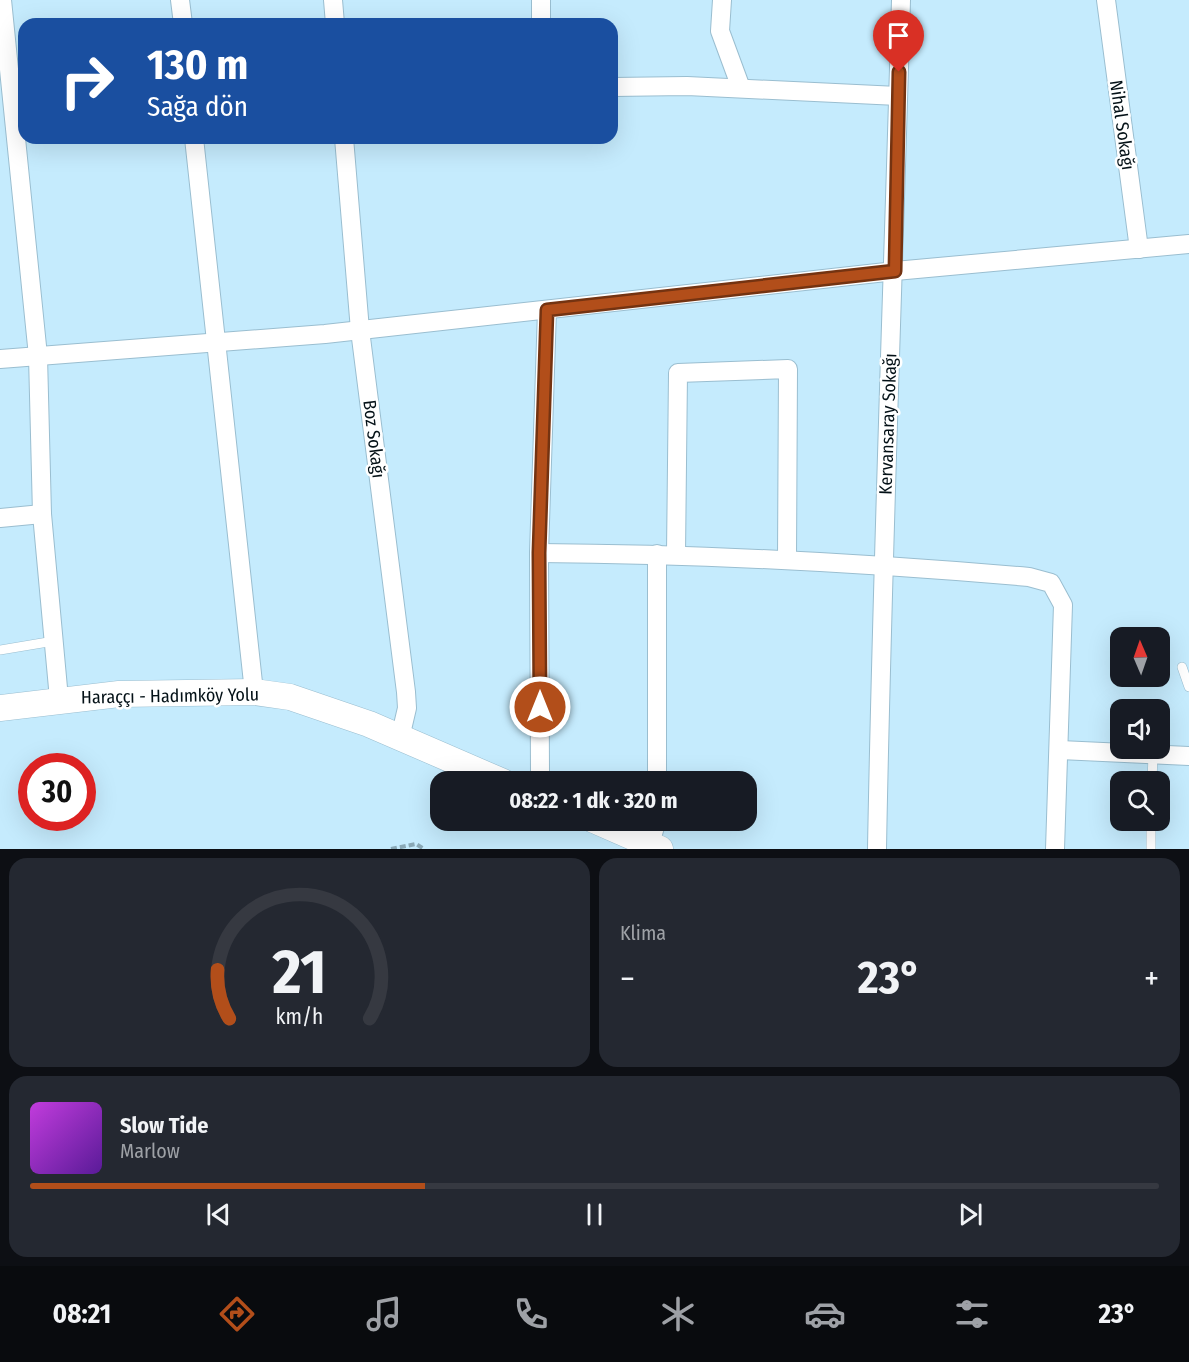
<!DOCTYPE html>
<html lang="tr">
<head>
<meta charset="utf-8">
<style>
  :root { --surface:#171b24; --page:#242831; --text:#f1f3f6; --muted:#9ea1a6; --line:#363941; --accent:#b24e1a }
  body { margin:0; font-family:"Fira Sans Condensed",sans-serif; background:var(--page); color:var(--text); height:100vh; display:flex; flex-direction:column; font-size:22px; white-space:nowrap }
  * { box-sizing:border-box; margin:0 }
  p { font-size:20px; color:var(--muted) }
  .icon { flex:none; width:33px; height:33px; fill:none; stroke:currentColor; stroke-width:2; stroke-linecap:round; stroke-linejoin:round }
  .map { position:relative; height:849px; overflow:hidden }
  .panel { display:flex; flex-direction:column; gap:9px; padding:9px; background:#0d0f14; flex:1 }
  .panel>* { flex:none }
  .guide { position:absolute; left:18px; top:18px; width:600px; height:126px; border-radius:18px; box-shadow:0 6px 24px #0002; background:#1a4fa0; color:#fff; overflow:hidden }
  .needle { width:39px; rotate:358deg }
  .tools { position:absolute; left:1110px; top:627px; display:grid; gap:12px }
  .tools a { display:grid; place-items:center; width:60px; height:60px; border-radius:12px; background:var(--surface); box-shadow:0 6px 24px #0002; font-size:30px }
  .speed { position:absolute; left:18px; top:753px; display:flex; gap:12px; font-size:30px; font-weight:700; text-align:center }
  .speed>* { display:grid; place-content:center; width:78px; height:78px; border-radius:50%; background:var(--surface); box-shadow:0 6px 24px #0002; line-height:1 }
  .speed .limit { border:9px solid #d22; background:#fff; color:#111 }
  .pin { position:absolute; display:grid; place-items:center; width:51px; height:51px; color:#fff; margin:-62px -26px; border-radius:50% 50% 50% 0; rotate:-45deg; box-shadow:0 0 6px #0007 }
  .pin .icon { rotate:45deg }
  .me { position:absolute; width:66px; margin:-33px; rotate:0deg; stroke-linejoin:round; filter:drop-shadow(0 0 4px #0008) }
  .turn { display:flex; align-items:center; gap:21px; height:126px; padding:0 30px; font-size:27px }
  .turn .icon { width:78px; height:78px; stroke-width:2.5 }
  .turn b { display:block; font-size:42px; line-height:51px }
  .big { font-size:45px; font-weight:700; line-height:1.1 }
  .panel .card { flex:1; display:flex; flex-direction:column; justify-content:center; gap:9px; min-width:0; padding:0 21px; border-radius:18px; background:var(--page) }
  .panel .dial { align-items:center; gap:0 }
  .dial svg { height:156px; overflow:visible; fill:none; stroke:var(--line); stroke-width:7; stroke-linecap:round; text-anchor:middle }
  .dial text { fill:var(--text); stroke:none }
  .song { display:flex; align-items:center; gap:18px }
  .cover { width:72px; height:72px; border-radius:9px; background:linear-gradient(135deg,hsl(290 70% 55%),hsl(270 70% 35%)) }
  .played { height:6px; border-radius:3px; background:linear-gradient(90deg,var(--accent) 35%,var(--line) 35%) }
  .keys { display:flex; justify-content:space-around; direction:ltr }
  .heat { display:flex; justify-content:space-between; align-items:center; font-size:33px; direction:ltr }
  .panel .tiles { flex:1; display:grid; gap:9px; grid-template-columns:1fr 1fr }
  .card:last-child { grid-column:span 2 }
  .trip { position:absolute; left:430px; top:771px; width:327px; height:60px; border-radius:18px; background:var(--surface); box-shadow:0 6px 24px #0002; font-weight:700; line-height:60px; text-align:center }
  .tabs { display:flex; height:96px; justify-content:space-around; align-items:center; background:#090b0e; color:var(--muted) }
  .tabs .icon { width:42px; height:42px }
  .tabs .on { color:var(--accent) }
  .tabs b { font-size:27px; color:var(--text) }
  .map>svg:first-child { display:block }
</style>
</head>
<body>
<div class="map">
<svg width="1189" height="849" viewBox="0 0 1189 849">
  <rect width="100%" height="100%" fill="#c5ebfd"/>
  <g fill="none" stroke-linecap="round" stroke-linejoin="round">
    <g stroke="#9abed0" stroke-width="10">
      <g id="lane">
        <path d="M0,650l54,-9"/>
        <path d="M1182,667l7,20"/>
        <path d="M1152,782l1,-28"/>
        <path d="M1151,849v-29"/>
      </g>
    </g>
    <g stroke="#9abed0" stroke-width="20">
      <g id="street">
        <path d="M2,0l36,356 4,158 17,185"/>
        <path d="M180,0l3,24"/>
        <path d="M333,0l2,24"/>
        <path d="M722,0l-2,31 21,57"/>
        <path d="M1106,0l33,249"/>
        <path d="M541,24v-24"/>
        <path d="M612,87l75,-1 211,10"/>
        <path d="M194,138l60,554"/>
        <path d="M344,138l16,192 46,362 1,16 -7,30"/>
        <path d="M0,359l325,-25 570,-63 294,-27"/>
        <path d="M0,518l42,-4"/>
        <path d="M539,553c164,1 327,10 490,24l22,6 12,22 -8,244"/>
        <path d="M657,554v228"/>
        <path d="M676,554l2,-181 110,-4 -1,190"/>
        <path d="M1060,750l129,6"/>
        <path d="M538,782l2,-8 -1,-221 8,-243"/>
        <path d="M650,844l7,-24"/>
        <path d="M877,849c5,-283 16,-566 24,-849"/>
      </g>
    </g>
    <g stroke="#9abed0" stroke-width="27">
      <g id="secondary">
        <path d="M0,708l119,-14 135,-2 36,5 79,27 134,58"/>
        <path d="M594,820l66,29"/>
      </g>
    </g>
    <path stroke="#89a8b6" stroke-width="4" stroke-dasharray="6 3" stroke-linecap="butt" d="M391,849l25,-5 8,5"/>
    <use href="#lane" stroke="#fff" stroke-width="9"/>
    <use href="#street" stroke="#fff" stroke-width="18"/>
    <use href="#secondary" stroke="#fff" stroke-width="26"/>
  </g>
  <g fill="none" stroke-linecap="round" stroke-linejoin="round">
    <g stroke="#743311" stroke-width="15">
      <path id="route" d="M540,707l-1,-154 8,-243 348,-39 4,-199"/>
    </g>
    <use href="#route" stroke="#b24e1a" stroke-width="10"/>
  </g>
  <g text-anchor="middle" stroke-width="5" stroke-linejoin="round" paint-order="stroke">
    <g font-size="18" fill="#041117" stroke="#fff">
      <text transform="translate(1122 125) rotate(82)" y="6">Nihal Sokağı</text>
      <text transform="translate(888 424) rotate(-88)" y="6">Kervansaray Sokağı</text>
      <text transform="translate(374 439) rotate(83)" y="6">Boz Sokağı</text>
      <text transform="translate(170 696) rotate(-1)" y="6">Haraççı - Hadımköy Yolu</text>
    </g>
  </g>
</svg>
<div class="tools">
<a><svg class="needle" viewBox="-14 -14 28 28"><path d="M0-13l5 13h-10z" fill="#e53935"/><path d="M0 13l5-13h-10z" fill="#9ea1a6"/></svg></a>
<a><svg class="icon" aria-label="sound" viewBox="0 0 24 24"><path d="M4 9h4l5-4v14l-5-4H4zM17 9q2 3 0 6"/></svg></a>
<a><svg class="icon" aria-label="search" viewBox="0 0 24 24"><circle cx="10" cy="10" r="6"/><path d="M15 15l6 6"/></svg></a>
</div>
<div class="speed"><div class="limit">30</div></div>
<div class="pin" style="left:899px;top:72px;background:#d93025"><svg class="icon" aria-label="arrive" viewBox="0 0 24 24"><path d="M6 21V4h12l-3 4 3 4H6"/></svg></div>
<svg class="me" style="left:540px;top:707px" viewBox="-20 -20 40 40"><circle r="17" fill="#b24e1a" stroke="#fff" stroke-width="3"/><path d="M0-11L8 9 0 5-8 9z" fill="#fff"/></svg>
<div class="trip">08:22 · 1 dk · 320 m</div>
<div class="guide">
<div class="turn"><svg class="icon" aria-label="right" viewBox="0 0 24 24"><path d="M7 20v-9h11M14 6l5 5-5 5"/></svg><div><b>130 m</b>Sağa dön</div></div>
</div>
</div>
<section class="panel">
<div class="tiles">
<div class="card dial"><svg viewBox="0 0 100 80">
<path d="M14 69A42 42 0 1 1 86 69"/>
<path d="M14 69A42 42 0 0 1 8 44" stroke="#b24e1a"/>
<text x="50" y="56" font-size="32" font-weight="700">21</text>
<text x="50" y="72" font-size="11">km/h</text>
</svg></div>
<div class="card"><p>Klima</p>
<div class="heat"><a>−</a><b class="big">23°</b><a>+</a></div>
</div>
<div class="card">
<div class="song"><i class="cover"></i><div><b>Slow Tide</b><p>Marlow</p></div></div>
<div class="played"></div>
<div class="keys"><svg class="icon" aria-label="previous" viewBox="0 0 24 24"><path d="M18 5L8 12l10 7zM5 5v14"/></svg><svg class="icon" aria-label="pause" viewBox="0 0 24 24"><path d="M8 5v14M16 5v14"/></svg><svg class="icon" aria-label="next" viewBox="0 0 24 24"><path d="M6 5l10 7-10 7zM19 5v14"/></svg></div>
</div>
</div>
</section>
<nav class="tabs">
<b>08:21</b>
<svg class="icon on" aria-label="directions" viewBox="0 0 24 24"><path d="M12 3l9 9-9 9-9-9zM9 14v-3h6M13 9l2 2-2 2"/></svg>
<svg class="icon" aria-label="music" viewBox="0 0 24 24"><path d="M9 18V5l10-2v13"/><circle cx="6" cy="18" r="3"/><circle cx="16" cy="16" r="3"/></svg>
<svg class="icon" aria-label="phone" viewBox="0 0 24 24"><path d="M5 4h4l2 5-3 2q2 4 5 5l2-3 5 2v4C11 20 4 13 5 4z"/></svg>
<svg class="icon" aria-label="climate" viewBox="0 0 24 24"><path d="M12 3v18M4 7l16 10M4 17L20 7"/></svg>
<svg class="icon" aria-label="car" viewBox="0 0 24 24"><path d="M5 17H2v-5l4-1 3-4h7l3 4 3 1v5h-3M9 17h6M6 11h13"/><circle cx="7" cy="17" r="2"/><circle cx="17" cy="17" r="2"/></svg>
<svg class="icon" aria-label="filters" viewBox="0 0 24 24"><path d="M4 7h16M4 17h16"/><circle cx="9" cy="7" r="2"/><circle cx="15" cy="17" r="2"/></svg>
<b>23°</b>
</nav>
</body>
</html>
